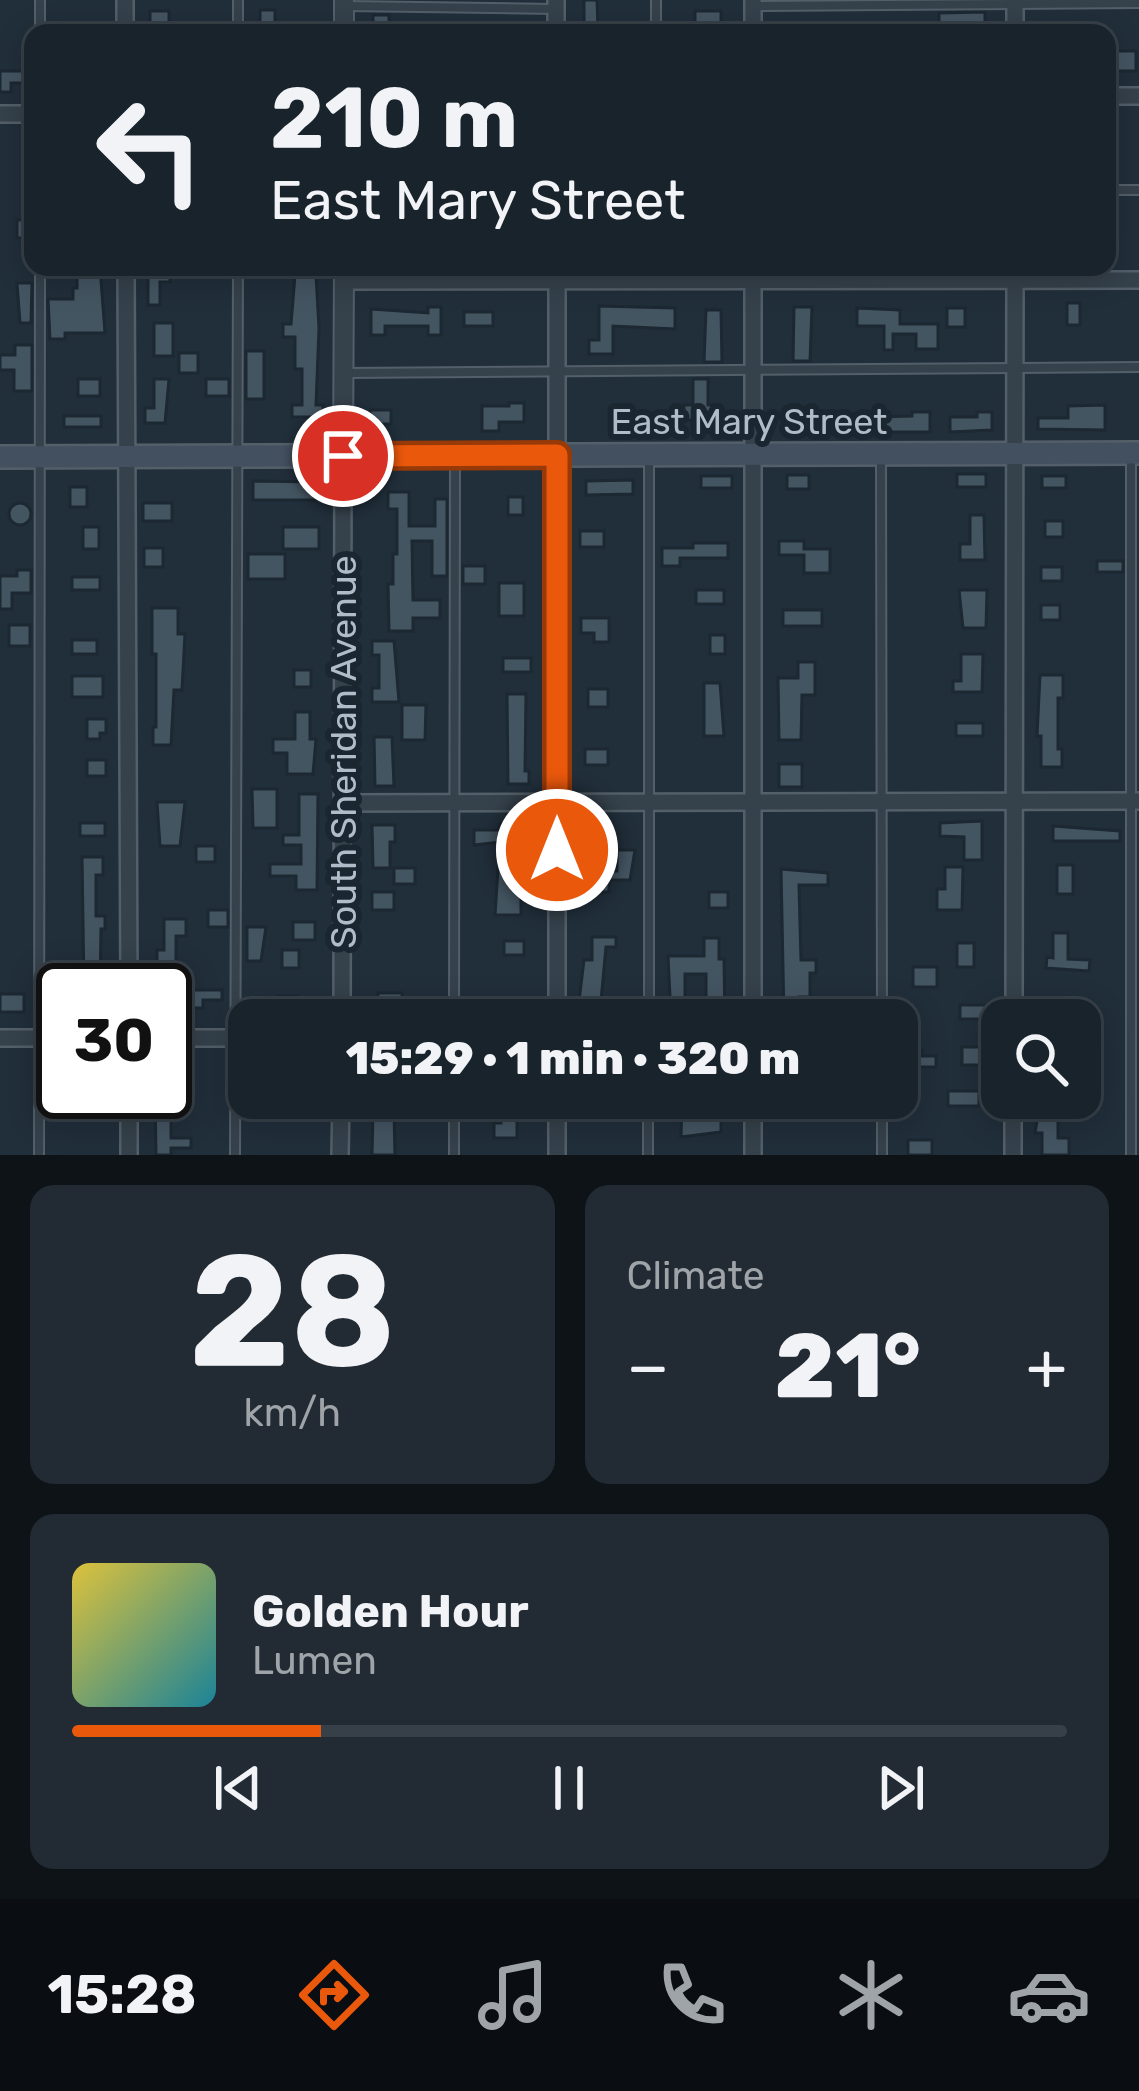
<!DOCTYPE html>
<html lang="en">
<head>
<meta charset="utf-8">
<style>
  :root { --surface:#19232c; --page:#222b34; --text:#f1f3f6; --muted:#9fa4a9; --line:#374048; --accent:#ea580c }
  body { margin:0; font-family:Rubik,sans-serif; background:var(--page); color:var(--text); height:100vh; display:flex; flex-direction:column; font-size:45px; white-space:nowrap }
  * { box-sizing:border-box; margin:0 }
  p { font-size:39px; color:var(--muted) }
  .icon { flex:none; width:66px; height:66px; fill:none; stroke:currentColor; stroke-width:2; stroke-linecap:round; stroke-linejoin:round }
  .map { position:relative; height:1155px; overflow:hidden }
  .details { display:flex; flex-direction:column; gap:30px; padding:30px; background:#0e1318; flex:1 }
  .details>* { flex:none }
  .guide { position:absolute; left:24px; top:24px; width:1092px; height:252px; border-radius:24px; box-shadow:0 6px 30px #0003,0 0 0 3px var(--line); background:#19232c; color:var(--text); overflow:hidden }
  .controls { position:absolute; left:981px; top:999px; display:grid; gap:24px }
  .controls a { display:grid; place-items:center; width:120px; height:120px; border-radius:24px; background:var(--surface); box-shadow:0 6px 30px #0003,0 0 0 3px var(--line); font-size:60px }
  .speed { position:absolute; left:36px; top:963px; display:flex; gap:24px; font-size:60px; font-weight:700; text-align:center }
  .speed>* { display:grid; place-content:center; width:156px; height:156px; border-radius:50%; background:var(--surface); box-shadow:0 6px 30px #0003,0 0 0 3px var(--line); line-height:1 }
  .speed .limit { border:6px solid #111; border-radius:18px; background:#fff; color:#111 }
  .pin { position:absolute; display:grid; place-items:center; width:102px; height:102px; color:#fff; margin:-51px; border:6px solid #fff; border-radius:50%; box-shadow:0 3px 12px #0007 }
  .me { position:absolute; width:132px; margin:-66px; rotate:0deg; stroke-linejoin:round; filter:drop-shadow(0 0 9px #0008) }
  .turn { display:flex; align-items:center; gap:42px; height:252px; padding:0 48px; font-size:54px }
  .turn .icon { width:156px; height:156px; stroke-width:2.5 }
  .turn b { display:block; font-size:84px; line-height:102px }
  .big { font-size:90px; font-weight:800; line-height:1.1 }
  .details .widget { flex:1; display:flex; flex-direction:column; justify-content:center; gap:18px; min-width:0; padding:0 42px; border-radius:24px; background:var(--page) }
  .details .dial { align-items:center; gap:0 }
  .dial b { font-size:156px; line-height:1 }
  .song { display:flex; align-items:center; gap:36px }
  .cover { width:144px; height:144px; border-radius:18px; background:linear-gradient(135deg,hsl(50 70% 55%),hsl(190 70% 35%)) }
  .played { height:12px; border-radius:6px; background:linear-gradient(90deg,var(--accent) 25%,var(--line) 25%) }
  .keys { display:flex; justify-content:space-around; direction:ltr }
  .heat { display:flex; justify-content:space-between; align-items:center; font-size:66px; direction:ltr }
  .details .tiles { flex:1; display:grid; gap:30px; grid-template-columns:1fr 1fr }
  .widget:last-child { grid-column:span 2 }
  .trip { position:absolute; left:228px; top:999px; width:690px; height:120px; border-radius:24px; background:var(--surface); box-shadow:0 6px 30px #0003,0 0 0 3px var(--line); font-weight:800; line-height:120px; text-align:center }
  .dock { display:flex; height:192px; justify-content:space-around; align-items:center; background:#0a0e12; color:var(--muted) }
  .dock .icon { width:84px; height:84px }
  .dock .selected { color:var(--accent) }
  .dock b { font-size:54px; color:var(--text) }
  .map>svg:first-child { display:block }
</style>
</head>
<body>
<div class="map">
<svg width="1139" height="1155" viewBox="0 0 1139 1155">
  <rect width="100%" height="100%" fill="#212f3b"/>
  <g fill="#445562" stroke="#1c2832" stroke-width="3" fill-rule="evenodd">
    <path d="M584,0h13l1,27h-14z"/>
    <rect x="260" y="10" width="15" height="23"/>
    <rect x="150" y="11" width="19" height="18"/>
    <rect x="695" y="11" width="26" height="14"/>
    <path d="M985,12v11l-46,2v-12z"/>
    <rect x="373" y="15" width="16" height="18"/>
    <rect x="1107" y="51" width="29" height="20"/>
    <path d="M0,71h25v12h-14v9h-11z"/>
    <rect x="17" y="220" width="15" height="18"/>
    <path d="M77,267h23l5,66h-40v6h-15l-2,-40h25v-11h4z"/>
    <path d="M148,267h22v15h-10v23h-12z"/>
    <path d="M295,275h21l3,53 -3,77h7v12h-31v-12h10v-36h-7v-32h-12v-13h8z"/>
    <path d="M17,283h15l-1,40h-11z"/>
    <rect x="1067" y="303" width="13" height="22"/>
    <path d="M599,306l76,2v21l-62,-3v28h-24v-14h10z"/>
    <path d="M428,307h13v28h-13v-9h-43v9h-14v-26l57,4z"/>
    <path d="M794,307h18l-2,54h-17z"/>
    <path d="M857,308l43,2v14h38v25h-22v-15h-23v16h-9v-24h-27z"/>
    <rect x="947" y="308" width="18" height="19"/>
    <path d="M706,310h15l1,52h-18z"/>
    <rect x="464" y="312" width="29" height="14"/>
    <rect x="154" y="323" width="19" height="33"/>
    <path d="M15,345h17v46h-18v-21h-14v-15h15z"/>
    <rect x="246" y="351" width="18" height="48"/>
    <rect x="179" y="353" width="19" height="20"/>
    <rect x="78" y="379" width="22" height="17"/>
    <path d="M154,379h15l-4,44h-20v-15h9z"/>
    <rect x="206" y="379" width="23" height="17"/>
    <path d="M693,379h15v26h11v15h-35v-15h9z"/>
    <path d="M509,403h15v19h-25v9h-17v-25h27z"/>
    <path d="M1105,405v25l-67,-1v-11h30v-12z"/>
    <rect x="785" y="409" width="11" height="25"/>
    <rect x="370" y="410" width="21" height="14"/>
    <path d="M912,412h18v20h-92v-14l74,-2z"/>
    <path d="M977,412h15v18l-42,2v-15h27z"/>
    <rect x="64" y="416" width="37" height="11"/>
    <rect x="957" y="474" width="29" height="13"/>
    <rect x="787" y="475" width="22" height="14"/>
    <rect x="701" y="476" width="31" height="12"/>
    <rect x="1042" y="476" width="24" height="12"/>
    <path d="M633,480v14l-47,1v-14z"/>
    <path d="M253,481l63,1v18h-63z"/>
    <rect x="70" y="487" width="17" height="20"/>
    <path d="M388,492h21v34h26v-27h12v77h-15v-35h-20l1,59h27v18h-27v13h-24l-1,-47h5v-30h4v-45h-9z"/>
    <rect x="508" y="497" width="15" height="18"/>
    <circle cx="20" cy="514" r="11"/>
    <rect x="143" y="503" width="29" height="18"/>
    <path d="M970,515h14l1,45h-25v-16h10z"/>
    <rect x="1045" y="521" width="18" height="16"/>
    <rect x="83" y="527" width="16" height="22"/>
    <rect x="283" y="527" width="36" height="22"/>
    <rect x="580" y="531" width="24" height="16"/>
    <path d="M779,541h25v8h26v24h-26v-18h-25z"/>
    <path d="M693,543h35v15h-48v8h-18v-18h31z"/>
    <rect x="144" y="548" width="19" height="19"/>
    <rect x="248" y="554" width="37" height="25"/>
    <rect x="1097" y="561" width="26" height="11"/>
    <rect x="463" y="566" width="22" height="18"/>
    <rect x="1041" y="567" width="21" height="14"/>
    <path d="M17,570h14v23h-19v16h-12v-33h17z"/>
    <rect x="72" y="577" width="28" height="13"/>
    <rect x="499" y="583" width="25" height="33"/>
    <rect x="696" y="590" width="28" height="14"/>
    <path d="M959,590h28l-1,38h-23z"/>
    <rect x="1041" y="605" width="19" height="15"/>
    <path d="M152,608h26v26h7l-3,56h-8l-3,55h-18v-18h3v-73h-4z"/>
    <rect x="783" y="610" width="39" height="16"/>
    <path d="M581,618h28v24h-15v-9h-13z"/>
    <rect x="9" y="625" width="21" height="21"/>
    <rect x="710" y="635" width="15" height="19"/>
    <rect x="72" y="640" width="25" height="14"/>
    <path d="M372,641h22l5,61h-27v-14h7v-33h-7z"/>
    <path d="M961,654h22l-1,38h-29v-11h8z"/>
    <rect x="503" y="658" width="28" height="14"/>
    <path d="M798,662h17v33h-13l-1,45h-22l-1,-62h20z"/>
    <rect x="294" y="670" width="17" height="17"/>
    <path d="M1040,675h23v23h-5v51h4v18h-21v-31h-4z"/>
    <rect x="72" y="676" width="31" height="21"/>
    <path d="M704,683h16l4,53h-20z"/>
    <rect x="588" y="689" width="20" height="18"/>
    <path d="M507,694h19l-1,77h4v13h-21z"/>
    <path d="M402,705h24l-1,35h-23z"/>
    <path d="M295,712h15v27h6l-3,35h-26v-21h-14v-14h22z"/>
    <path d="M87,719h19v14h-6v6h-13z"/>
    <rect x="956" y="723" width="27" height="13"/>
    <path d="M374,737h18l2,49h-19z"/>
    <rect x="585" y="749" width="23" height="16"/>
    <rect x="87" y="760" width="19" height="16"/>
    <rect x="779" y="764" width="23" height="23"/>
    <path d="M252,789h25v39h-24z"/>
    <path d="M299,794h19l-1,96h-21v-14h-26v-12h31v-19h-18v-10h16z"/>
    <path d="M157,802h28l-5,44h-20z"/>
    <path d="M982,821v39h-18v-23l-24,-1v-13z"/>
    <rect x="80" y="823" width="25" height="13"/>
    <path d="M500,824h19v16l-45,5v-15h26z"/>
    <path d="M372,825h23v17h-5v26h-17z"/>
    <path d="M1053,826l67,5v10h-67z"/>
    <rect x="586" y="831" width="23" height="20"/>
    <rect x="196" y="846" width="19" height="16"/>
    <path d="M617,850h18l-5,30h-21v12h-23v-21h31z"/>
    <path d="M82,857h21v18h-7v41h9v13h-4l-1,60h-16z"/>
    <rect x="1057" y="865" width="16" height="29"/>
    <path d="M945,867h18l-1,43h-25v-21h8z"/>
    <rect x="394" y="868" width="21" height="16"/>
    <path d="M498,869h29v17h-6v29h-26z"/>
    <path d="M781,869l47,4v12h-29l2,75h15v13h-6v24h-11v22h-15z"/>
    <rect x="372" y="892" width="22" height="18"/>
    <rect x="709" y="892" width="19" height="16"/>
    <rect x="208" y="910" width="20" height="17"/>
    <path d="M164,919h22v17h-10v54h46v10h-19v8h-20v11h-18v-37h-8v-32h7z"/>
    <rect x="293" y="922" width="22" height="18"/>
    <path d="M247,927h19l-5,34h-14z"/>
    <path d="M1053,933h15v26l22,1 -1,11 -43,-3 1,-11 6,1z"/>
    <path d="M592,937h24v10h-10l-5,54h-22l5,-41h8z"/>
    <path d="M704,938h15v21h5l1,61 -54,-3 -3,-61h36zM685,974h21v32h-21z"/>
    <rect x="504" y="941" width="20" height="14"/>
    <rect x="957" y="943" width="17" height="24"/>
    <rect x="282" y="950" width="17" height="18"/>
    <rect x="913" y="967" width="24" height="20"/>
    <rect x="378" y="993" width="24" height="27"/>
    <rect x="0" y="994" width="24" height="18"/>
    <path d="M278,996h19v24h-45v-10h26z"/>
    <rect x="614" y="1003" width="21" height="17"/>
    <rect x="960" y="1005" width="28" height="14"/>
    <rect x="962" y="1047" width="23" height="18"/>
    <path d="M902,1050h20v6h14v11h-34z"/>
    <rect x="948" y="1091" width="31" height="15"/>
    <path d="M155,1092h16v46h20v10h-20v7h-15z"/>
    <path d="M699,1098h22v34l-40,5 1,-36h17z"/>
    <path d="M1041,1098h17v40h11v17h-27v-22h-7z"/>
    <rect x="586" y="1099" width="23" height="15"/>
    <path d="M501,1102h16v36h-23v-15h7z"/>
    <path d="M373,1111h21l1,44h-23z"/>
    <rect x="908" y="1140" width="24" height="15"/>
  </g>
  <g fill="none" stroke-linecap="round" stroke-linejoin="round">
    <g stroke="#535f69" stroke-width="12">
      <g id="service">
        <path d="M40,0v33"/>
        <path d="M238,0v33"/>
        <path d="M656,0v33"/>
        <path d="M346,6l210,3"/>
        <path d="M755,6l384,-3"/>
        <path d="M1107,190h32"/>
        <path d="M345,373l794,-6"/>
        <path d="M881,456l1,564"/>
        <path d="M454,1020l1,-562"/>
        <path d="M649,1020v-562"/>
        <path d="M882,1098v57"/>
        <path d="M39,1155l1,-888"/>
        <path d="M235,1155l3,-888"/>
        <path d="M454,1155v-57"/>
        <path d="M648,1155v-57"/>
        <path d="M1131,1155v-700"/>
      </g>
    </g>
    <g stroke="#535f69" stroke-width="20">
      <g id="minor">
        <path d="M125,0v33"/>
        <path d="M556,0v33"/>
        <path d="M753,0v33"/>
        <path d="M1015,0v33"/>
        <path d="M1107,96h32"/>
        <path d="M0,114h33"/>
        <path d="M126,267l3,723"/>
        <path d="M557,267v753"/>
        <path d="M344,281l795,-1"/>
        <path d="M342,803l797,-2"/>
        <path d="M342,1020l1,-564"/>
        <path d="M753,1020v-753"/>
        <path d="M1014,1020l1,-753"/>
        <path d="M0,1038h63"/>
        <path d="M165,1038h71"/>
        <path d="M129,1092v63"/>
        <path d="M557,1098v57"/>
        <path d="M753,1098v57"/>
        <path d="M340,1155l1,-57"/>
        <path d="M1013,1155v-57"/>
      </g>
    </g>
    <g stroke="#535f69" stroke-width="22">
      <g id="tertiary">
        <path d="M344,33v-33"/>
        <path d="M343,456l1,-189"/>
      </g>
    </g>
    <g stroke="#535f69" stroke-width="26">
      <path id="secondary" d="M0,457l1139,-4"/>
    </g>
    <use href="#service" stroke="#35414b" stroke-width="8"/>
    <use href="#minor" stroke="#35414b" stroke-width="15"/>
    <use href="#tertiary" stroke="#35414b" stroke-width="18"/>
    <use href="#secondary" stroke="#43505f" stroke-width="21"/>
  </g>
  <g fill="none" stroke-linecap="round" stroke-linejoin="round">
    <g stroke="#983908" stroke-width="30">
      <path id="route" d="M343,456l214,-1v395"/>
    </g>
    <use href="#route" stroke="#ea580c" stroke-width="21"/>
  </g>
  <g text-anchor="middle" stroke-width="12" stroke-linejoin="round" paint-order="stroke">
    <g font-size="36" fill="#b0bcc7" stroke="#1a2630">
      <text x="749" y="434">East Mary Street</text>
      <text transform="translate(343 752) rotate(-90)" y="13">South Sheridan Avenue</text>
    </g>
  </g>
</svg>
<div class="controls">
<a><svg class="icon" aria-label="search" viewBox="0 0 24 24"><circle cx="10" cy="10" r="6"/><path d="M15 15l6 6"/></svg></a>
</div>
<div class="speed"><div class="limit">30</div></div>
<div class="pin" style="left:343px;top:456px;background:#d93025"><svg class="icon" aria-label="arrive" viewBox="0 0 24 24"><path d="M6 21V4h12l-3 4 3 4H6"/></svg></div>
<svg class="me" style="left:557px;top:850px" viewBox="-20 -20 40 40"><circle r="17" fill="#ea580c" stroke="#fff" stroke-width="3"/><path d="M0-11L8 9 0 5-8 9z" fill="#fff"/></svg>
<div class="trip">15:29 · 1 min · 320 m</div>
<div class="guide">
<div class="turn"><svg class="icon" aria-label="left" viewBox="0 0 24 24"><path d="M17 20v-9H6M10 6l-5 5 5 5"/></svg><div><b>210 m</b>East Mary Street</div></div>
</div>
</div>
<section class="details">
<div class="tiles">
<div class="widget dial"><b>28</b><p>km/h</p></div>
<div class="widget"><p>Climate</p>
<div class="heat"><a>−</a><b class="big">21°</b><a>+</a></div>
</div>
<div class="widget">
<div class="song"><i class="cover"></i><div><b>Golden Hour</b><p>Lumen</p></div></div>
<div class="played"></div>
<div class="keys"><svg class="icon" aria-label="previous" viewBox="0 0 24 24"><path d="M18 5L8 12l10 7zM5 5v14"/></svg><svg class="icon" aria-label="pause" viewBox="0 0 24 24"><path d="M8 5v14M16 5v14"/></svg><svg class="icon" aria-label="next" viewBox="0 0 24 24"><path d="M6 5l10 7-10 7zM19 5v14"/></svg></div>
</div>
</div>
</section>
<nav class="dock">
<b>15:28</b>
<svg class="icon selected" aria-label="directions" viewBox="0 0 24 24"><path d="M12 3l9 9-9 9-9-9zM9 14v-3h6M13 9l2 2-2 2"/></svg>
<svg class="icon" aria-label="music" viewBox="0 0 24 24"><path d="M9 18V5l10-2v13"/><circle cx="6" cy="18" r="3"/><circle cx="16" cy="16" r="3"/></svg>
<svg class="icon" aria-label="phone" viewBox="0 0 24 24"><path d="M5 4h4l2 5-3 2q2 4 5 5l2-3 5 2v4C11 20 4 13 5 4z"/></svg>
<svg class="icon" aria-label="climate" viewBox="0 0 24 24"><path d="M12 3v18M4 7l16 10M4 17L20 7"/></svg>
<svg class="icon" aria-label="car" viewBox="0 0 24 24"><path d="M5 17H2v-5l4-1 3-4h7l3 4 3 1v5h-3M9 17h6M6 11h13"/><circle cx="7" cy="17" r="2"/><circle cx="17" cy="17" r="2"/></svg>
</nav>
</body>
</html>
